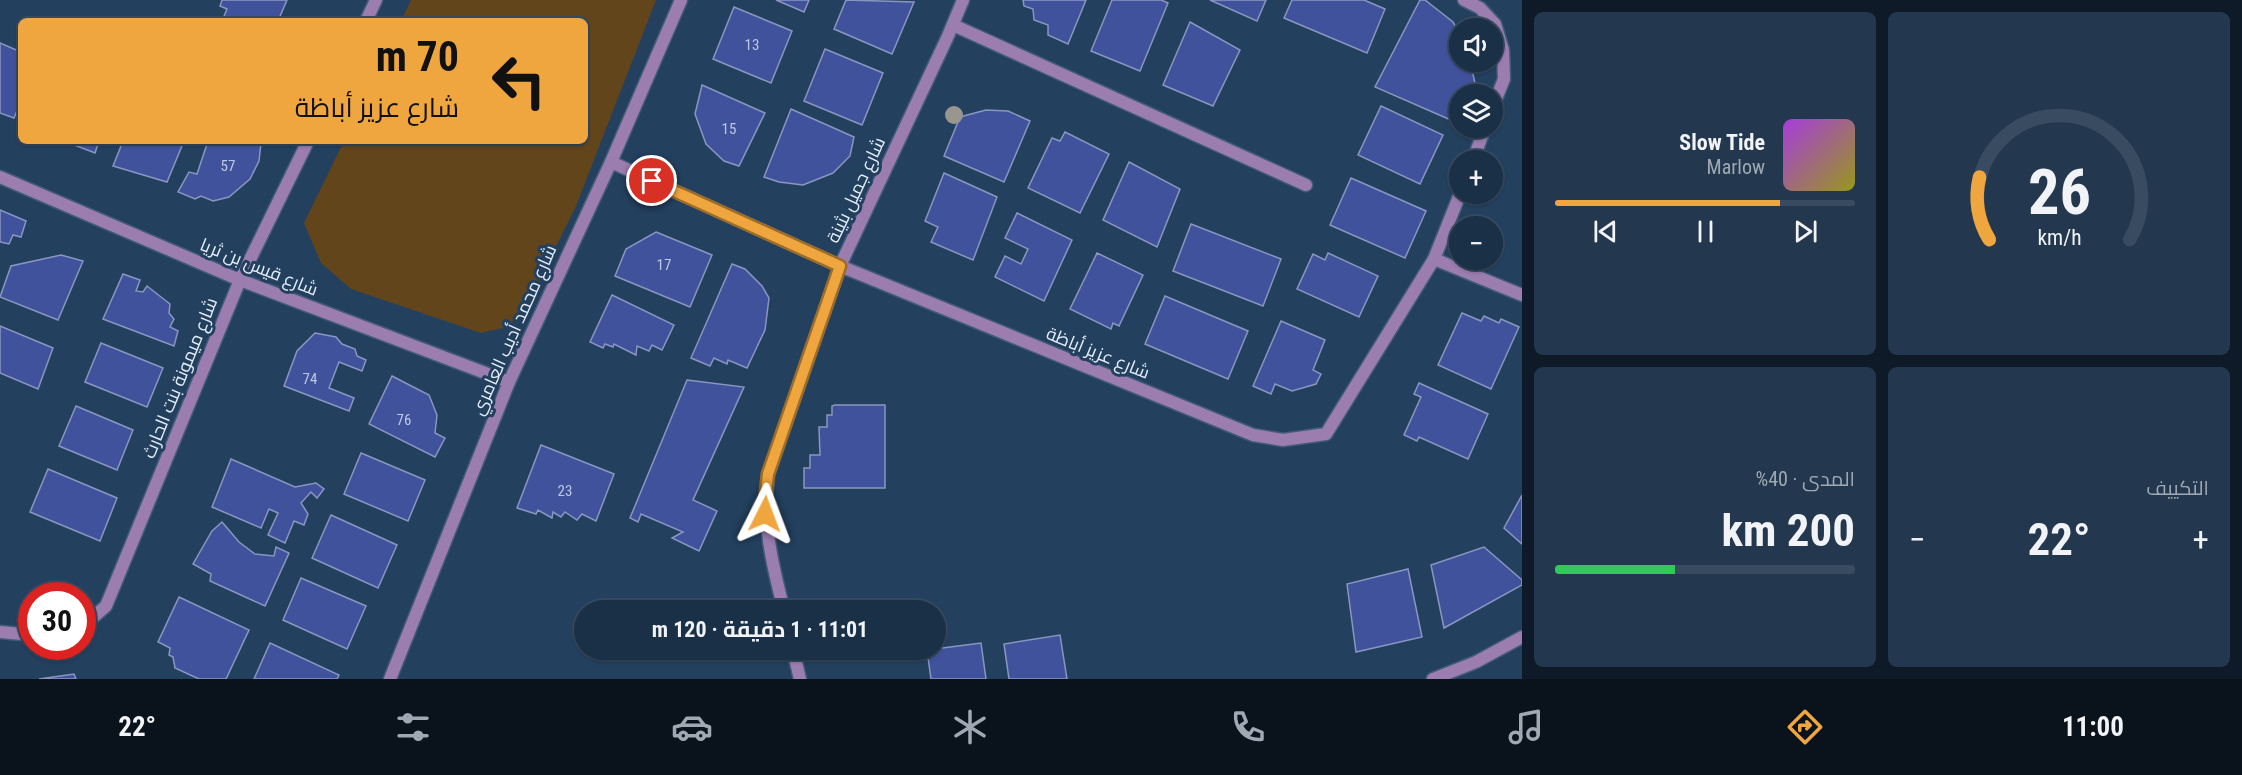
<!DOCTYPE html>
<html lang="ar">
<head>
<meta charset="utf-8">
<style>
  :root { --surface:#1a3047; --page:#23384e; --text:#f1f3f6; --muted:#9fa9b4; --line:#384b60; --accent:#f0a63f }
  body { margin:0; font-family:"Roboto Condensed",Cairo,sans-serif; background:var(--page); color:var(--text); direction:rtl; height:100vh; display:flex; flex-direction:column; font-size:22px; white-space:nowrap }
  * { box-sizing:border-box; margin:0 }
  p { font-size:20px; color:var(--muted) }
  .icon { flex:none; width:33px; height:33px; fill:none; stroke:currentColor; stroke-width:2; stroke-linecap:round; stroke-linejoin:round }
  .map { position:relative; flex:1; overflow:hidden; direction:ltr }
  .panel { display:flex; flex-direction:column; gap:12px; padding:12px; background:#0e1a27; width:720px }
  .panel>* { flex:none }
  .top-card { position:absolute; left:18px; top:18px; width:570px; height:126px; border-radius:9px; box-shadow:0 2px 4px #0004,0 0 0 2px var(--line); direction:rtl; background:#f0a63f; color:#111; overflow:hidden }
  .buttons { position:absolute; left:1449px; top:18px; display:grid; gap:12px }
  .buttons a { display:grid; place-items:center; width:54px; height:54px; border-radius:50%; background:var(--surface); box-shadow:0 2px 4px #0004,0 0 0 2px var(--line); font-size:30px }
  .speed { position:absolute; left:18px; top:582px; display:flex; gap:12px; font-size:30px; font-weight:700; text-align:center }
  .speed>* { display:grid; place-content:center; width:78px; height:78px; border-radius:50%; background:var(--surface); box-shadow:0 2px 4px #0004,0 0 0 2px var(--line); line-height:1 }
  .speed .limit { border:9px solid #d22; background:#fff; color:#111 }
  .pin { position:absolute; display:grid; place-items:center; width:51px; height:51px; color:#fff; margin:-26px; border:3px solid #fff; border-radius:50%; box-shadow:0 2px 6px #0007 }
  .me { position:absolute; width:66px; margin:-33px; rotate:3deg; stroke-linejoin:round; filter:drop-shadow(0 0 4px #0008) }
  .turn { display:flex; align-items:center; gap:21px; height:126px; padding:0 30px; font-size:27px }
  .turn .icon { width:78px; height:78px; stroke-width:2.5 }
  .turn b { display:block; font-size:42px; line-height:51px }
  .big { font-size:45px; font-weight:700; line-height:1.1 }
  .panel .tile { flex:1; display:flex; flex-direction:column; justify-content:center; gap:9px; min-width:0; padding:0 21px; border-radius:9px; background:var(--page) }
  .panel .dial { align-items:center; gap:0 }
  .dial svg { height:156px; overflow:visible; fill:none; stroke:var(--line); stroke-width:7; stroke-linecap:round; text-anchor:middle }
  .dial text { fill:var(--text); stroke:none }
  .song { display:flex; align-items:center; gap:18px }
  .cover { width:72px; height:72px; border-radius:9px; background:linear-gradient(135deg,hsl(280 70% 55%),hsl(60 70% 35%)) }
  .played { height:6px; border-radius:3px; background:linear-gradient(90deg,var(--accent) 75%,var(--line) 75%) }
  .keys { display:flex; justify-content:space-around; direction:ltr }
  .heat { display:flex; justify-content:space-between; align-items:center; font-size:33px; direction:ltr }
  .charge { height:9px; border-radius:4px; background:linear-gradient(90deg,#34c759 40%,var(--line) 0) }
  .panel .tiles { flex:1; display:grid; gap:12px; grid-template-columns:repeat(2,1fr) }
  .trip { position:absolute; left:574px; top:600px; width:372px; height:60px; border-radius:30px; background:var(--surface); box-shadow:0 2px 4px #0004,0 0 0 2px var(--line); font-weight:700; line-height:60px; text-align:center; direction:rtl }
  .tab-bar { display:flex; height:96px; justify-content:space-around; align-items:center; background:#0a131c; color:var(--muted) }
  .tab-bar .icon { width:42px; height:42px }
  .tab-bar .active { color:var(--accent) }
  .tab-bar b { font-size:27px; color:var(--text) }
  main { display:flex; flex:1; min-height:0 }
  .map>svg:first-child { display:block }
</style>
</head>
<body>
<main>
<section class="panel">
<div class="tiles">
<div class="tile dial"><svg viewBox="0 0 100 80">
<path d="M14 69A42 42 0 1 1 86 69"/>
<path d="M14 69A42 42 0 0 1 9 37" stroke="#f0a63f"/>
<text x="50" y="56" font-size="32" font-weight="700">26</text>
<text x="50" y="72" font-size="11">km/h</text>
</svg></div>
<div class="tile">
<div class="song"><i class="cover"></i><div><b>Slow Tide</b><p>Marlow</p></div></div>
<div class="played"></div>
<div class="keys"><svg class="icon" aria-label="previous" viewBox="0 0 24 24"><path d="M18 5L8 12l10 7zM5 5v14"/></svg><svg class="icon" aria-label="pause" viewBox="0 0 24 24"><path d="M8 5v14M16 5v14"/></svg><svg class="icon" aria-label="next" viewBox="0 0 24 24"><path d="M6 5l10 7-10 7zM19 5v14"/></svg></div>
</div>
<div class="tile"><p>التكييف</p>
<div class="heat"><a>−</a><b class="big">22°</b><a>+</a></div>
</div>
<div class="tile"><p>المدى · 40%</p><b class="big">200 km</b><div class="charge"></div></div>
</div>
</section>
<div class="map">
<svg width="1522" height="679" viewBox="0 0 1522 679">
  <rect width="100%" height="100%" fill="#23405f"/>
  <path fill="#63451c" d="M411,0h245l-80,206 -52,105 -17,16 -26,6 -130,-44 -30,-26 -17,-40 40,-82h241v-120h-184z"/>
  <g fill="#41529c" stroke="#8996c0" stroke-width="1.5">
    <path d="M222,0h65l-9,21h-56l5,-12 -7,-3z"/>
    <path d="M776,0h33l-5,12z"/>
    <path d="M846,0l68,2 -22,52 -58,-25z"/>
    <path d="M1023,0h63l-18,44 -20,-9v-10l-14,-5 -1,-11 -9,-3z"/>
    <path d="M1112,0h49l7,3 -28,68 -49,-20z"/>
    <path d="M1210,0h56l-9,21z"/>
    <path d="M1292,0h72l21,9 -18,44 -83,-35z"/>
    <path d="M1420,0h5l28,22 7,12v28h10l5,21 -4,11h-11v30l-85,-37z"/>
    <path d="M734,7l58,24 -21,52 -58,-24z"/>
    <path d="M1190,22l50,28 -27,56 -50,-21z"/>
    <path d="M0,43l21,9v49l-7,17 -14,-5z"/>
    <path d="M825,49l58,24 -21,52 -58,-24z"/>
    <path d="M702,85l63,28 -26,53 -15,-5 -18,-17 -11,-30z"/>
    <path d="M1381,106l62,29 -23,49 -62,-29z"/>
    <path d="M791,109l63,28 -4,19 -17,17 -30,12 -24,-3 -15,-5z"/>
    <path d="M986,110l22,1 22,10 -26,61 -60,-26 16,-39z"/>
    <path d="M1065,132l44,22 -29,59 -52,-25 24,-50 8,3z"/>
    <path d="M64,141h35l-4,12z"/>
    <path d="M123,141h61l-17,41 -54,-16z"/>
    <path d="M208,141h48l5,2 -2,18 -9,18 -21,18 -16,4 -12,-5 -6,3 -17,-7 11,-20 8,2z"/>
    <path d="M1129,162l51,27 -23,58 -54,-27z"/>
    <path d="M944,173l53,24 -24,63 -42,-18 7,-15 -13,-6z"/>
    <path d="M1351,178l75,33 -21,47 -75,-33z"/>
    <path d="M0,210l26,11 -5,16 -8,-2 -4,9 -9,-2z"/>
    <path d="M1017,213l55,27 -28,61 -49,-24 10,-21 16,8 7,-15 -23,-11z"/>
    <path d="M1191,224l90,35 -18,47 -90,-35z"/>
    <path d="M656,232l56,23 -22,52 -75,-31 11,-27z"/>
    <path d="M1097,253l46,22 -24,51 -6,-3 -2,6 -41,-20z"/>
    <path d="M1328,253l50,23 -19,41 -62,-28 16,-35 12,6z"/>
    <path d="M61,255l22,6 -25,59 -58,-23 11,-31z"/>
    <path d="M732,264l13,5 17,17 7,12 -4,32 -18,38 -19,-8 -1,4 -13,-6 -4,8 -19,-8z"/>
    <path d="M123,274l17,6 -4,11 7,1 4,-6 23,18 -1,9 5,6 -4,8 8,4 -4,15 -71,-27z"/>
    <path d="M612,295l62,30 -12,25 -10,-5 -3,6 -12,-5 -1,9 -22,-11 -1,3 -8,-3 -2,4 -13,-6z"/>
    <path d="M1165,296l83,35 -20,48 -83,-35z"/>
    <path d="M1462,313l19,8 3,-5 15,7 2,-4 18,8 -28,62 -53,-24z"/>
    <path d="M1281,321l44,19 -12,30 8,4 -5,10 -24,7 -17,-7 -4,10 -18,-8z"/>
    <path d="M0,326l53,22 -15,41 -38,-16z"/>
    <path d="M315,333l21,4 6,7 13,5 2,7 9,4 -4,11 -23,-9 -10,26 25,10 -5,13 -65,-25 13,-35z"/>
    <path d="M101,343l62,25 -16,39 -62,-25z"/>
    <path d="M392,376l37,19 8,20 -2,18 10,5 -10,19 -66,-33z"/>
    <path d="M687,380l57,7 -51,113 24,11 -18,40 -27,-13 11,-6 -42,-18 -3,8 -8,-4z"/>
    <path d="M1419,383l69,31 -20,45 -49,-22 -2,4 -13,-6 17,-38 -7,-3z"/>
    <path d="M835,405h50v83h-81v-20h6v-13h10l-1,-28h8v-12h5v-9z"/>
    <path d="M76,406l57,24 -16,40 -58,-24z"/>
    <path d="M541,445l73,29 -18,47 -14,-7 -5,6 -12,-8 -4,5 -8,-5 -1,6 -14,-8 -2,4 -19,-6z"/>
    <path d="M361,453l64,27 -17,41 -64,-27z"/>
    <path d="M231,459l64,28 21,-4 8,6 -7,9 -6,-6 -10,11 7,11 -4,11 -10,-4 -9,22 -17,-8 10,-22 -9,-4 -8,19 -49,-21z"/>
    <path d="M48,469l69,29 -17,43 -70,-29z"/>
    <path d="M1522,495v49l-18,-16z"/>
    <path d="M331,515l66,30 -19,43 -66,-30z"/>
    <path d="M222,522l17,20 16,12 19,2 2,-9 13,6 -24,53 -55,-25 1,-7 -18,-10 19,-33z"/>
    <path d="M1484,547l38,33v5l-78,43 -13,-63z"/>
    <path d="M1408,569l14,68 -66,15 -9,-68z"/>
    <path d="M301,578l65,28 -19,43 -64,-29z"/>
    <path d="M179,597l70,33 -23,49h-27l-24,-11 -2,-11 -4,-2 1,-7 -12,-6z"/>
    <path d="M1060,635l7,44h-58l-5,-35z"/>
    <path d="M270,643l69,32 -2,4h-83z"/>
    <path d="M981,643l5,36h-55l-4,-29z"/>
    <path d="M74,674l2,5h-37z"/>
  </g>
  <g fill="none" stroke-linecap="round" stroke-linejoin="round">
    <g stroke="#425c78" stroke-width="15">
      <g id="street">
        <path d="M1464,0l16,8 15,16 8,26 1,29 -12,30"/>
        <path d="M366,21l10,-21"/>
        <path d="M953,25l353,160"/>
        <path d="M1473,160l12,-32"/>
        <path d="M611,162l229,104 413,169 30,5 43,-6 108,-175 26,-65"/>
        <path d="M0,177l240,103 269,102"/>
        <path d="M1434,259l88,36"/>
        <path d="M784,610c-12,-46 -22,-88 -16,-136l72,-208 108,-230 15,-36"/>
        <path d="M82,623l8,-3 16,-14 134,-326 68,-139"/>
        <path d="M0,632l32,3"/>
        <path d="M793,650l7,29"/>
        <path d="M390,679l119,-297 102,-220 70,-162"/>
        <path d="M1433,679l43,-17 46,-25"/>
      </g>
    </g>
    <use href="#street" stroke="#9b7db0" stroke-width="12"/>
  </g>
  <circle fill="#9a968f" cx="954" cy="115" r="9"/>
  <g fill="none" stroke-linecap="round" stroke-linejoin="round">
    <g stroke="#9c6c29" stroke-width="15">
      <path id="route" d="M652,181l188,85 -72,208 -3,27v13"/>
    </g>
    <use href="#route" stroke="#f0a63f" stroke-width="10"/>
  </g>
  <g text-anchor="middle" stroke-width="6" stroke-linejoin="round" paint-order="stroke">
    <g font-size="15" fill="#bcc8e3">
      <text x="752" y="50">13</text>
      <text x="729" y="134">15</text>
      <text x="228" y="171">57</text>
      <text x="664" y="270">17</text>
      <text x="310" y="384">74</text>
      <text x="404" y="425">76</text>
      <text x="565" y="496">23</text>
    </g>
    <g font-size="18" fill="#e5effb" stroke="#23405f">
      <text transform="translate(856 190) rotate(-65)" y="6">شارع جميل بثينة</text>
      <text transform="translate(259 267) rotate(22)" y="6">شارع قيس بن ثريا</text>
      <text transform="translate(514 330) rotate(-66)" y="6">شارع محمد أديب العامري</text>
      <text transform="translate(1098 353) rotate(22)" y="6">شارع عزيز أباظة</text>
      <text transform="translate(180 378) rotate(-68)" y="6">شارع ميمونة بنت الحارث</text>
    </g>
  </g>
</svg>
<div class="buttons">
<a><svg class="icon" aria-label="sound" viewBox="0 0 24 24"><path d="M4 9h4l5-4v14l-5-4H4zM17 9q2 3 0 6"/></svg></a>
<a><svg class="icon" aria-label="layers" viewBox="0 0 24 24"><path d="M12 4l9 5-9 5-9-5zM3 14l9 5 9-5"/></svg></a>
<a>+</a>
<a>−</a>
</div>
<div class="speed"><div class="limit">30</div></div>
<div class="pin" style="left:652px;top:181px;background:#d93025"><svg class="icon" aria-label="arrive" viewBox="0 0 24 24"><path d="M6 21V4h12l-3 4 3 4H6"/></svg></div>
<svg class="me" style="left:765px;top:514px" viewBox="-20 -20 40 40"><path d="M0-17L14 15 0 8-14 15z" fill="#f0a63f" stroke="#fff" stroke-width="4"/></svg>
<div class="trip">11:01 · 1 دقيقة · 120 m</div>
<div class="top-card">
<div class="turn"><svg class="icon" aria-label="left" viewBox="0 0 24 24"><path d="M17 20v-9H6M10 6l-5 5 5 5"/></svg><div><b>70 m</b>شارع عزيز أباظة</div></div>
</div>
</div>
</main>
<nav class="tab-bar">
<b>11:00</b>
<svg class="icon active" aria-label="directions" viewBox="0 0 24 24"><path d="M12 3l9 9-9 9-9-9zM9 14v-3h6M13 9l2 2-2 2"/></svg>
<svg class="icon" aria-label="music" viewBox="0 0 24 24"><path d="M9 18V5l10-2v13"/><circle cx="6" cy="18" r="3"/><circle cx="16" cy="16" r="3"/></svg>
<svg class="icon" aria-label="phone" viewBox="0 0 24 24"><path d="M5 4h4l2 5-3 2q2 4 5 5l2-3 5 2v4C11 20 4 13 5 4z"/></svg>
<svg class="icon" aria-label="climate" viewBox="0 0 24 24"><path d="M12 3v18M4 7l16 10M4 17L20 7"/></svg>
<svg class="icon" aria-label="car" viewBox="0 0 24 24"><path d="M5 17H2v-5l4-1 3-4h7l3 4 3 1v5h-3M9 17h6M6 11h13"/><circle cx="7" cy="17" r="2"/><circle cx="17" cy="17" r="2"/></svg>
<svg class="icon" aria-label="filters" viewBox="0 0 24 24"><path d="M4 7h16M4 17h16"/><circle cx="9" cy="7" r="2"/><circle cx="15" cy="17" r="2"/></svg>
<b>22°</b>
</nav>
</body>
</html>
